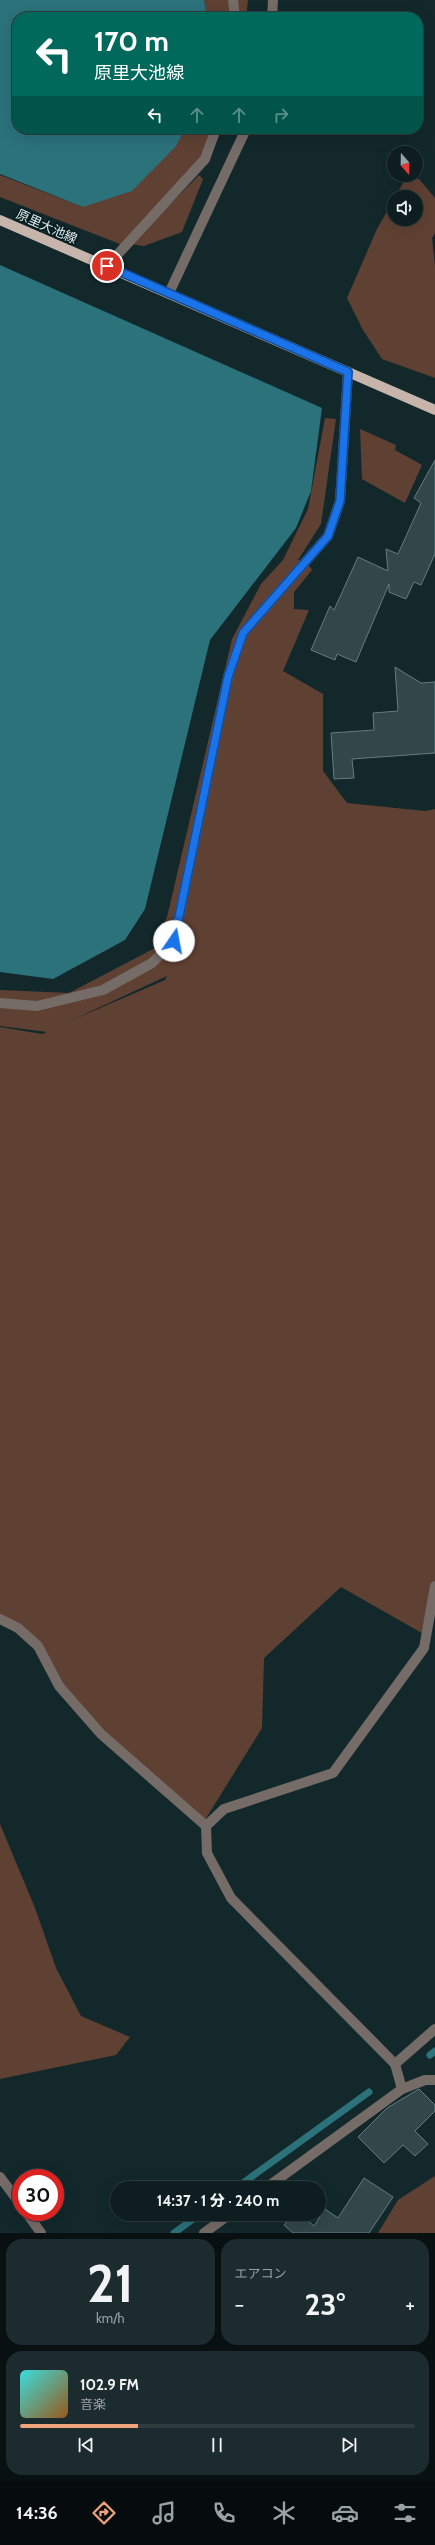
<!DOCTYPE html>
<html lang="ja">
<head>
<meta charset="utf-8">
<style>
  :root { --surface:#0e1e20; --page:#1c2b2d; --text:#f1f3f6; --muted:#9ba2a5; --line:#2e3c3e; --accent:#f0a27a }
  body { margin:0; font-family:Cabin,"Noto Sans JP",sans-serif; background:var(--page); color:var(--text); height:100vh; display:flex; flex-direction:column; font-size:15px; white-space:nowrap }
  * { box-sizing:border-box; margin:0 }
  p { font-size:13px; color:var(--muted) }
  .icon { flex:none; width:22px; height:22px; fill:none; stroke:currentColor; stroke-width:2; stroke-linecap:round; stroke-linejoin:round }
  .map { position:relative; height:2233px; overflow:hidden }
  .drawer { display:flex; flex-direction:column; gap:6px; padding:6px; background:#081012; flex:1 }
  .drawer>* { flex:none }
  .guide { position:absolute; left:12px; top:12px; width:411px; height:122px; border-radius:16px; box-shadow:0 4px 16px #0002,0 0 0 1px var(--line); background:#00695c; color:#fff; overflow:hidden }
  .needle { width:26px; rotate:160deg }
  .fabs { position:absolute; left:387px; top:146px; display:grid; gap:8px }
  .fabs a { display:grid; place-items:center; width:36px; height:36px; border-radius:50%; background:var(--surface); box-shadow:0 4px 16px #0002,0 0 0 1px var(--line); font-size:20px }
  .speed { position:absolute; left:12px; top:2169px; display:flex; gap:8px; font-size:20px; font-weight:700; text-align:center }
  .speed>* { display:grid; place-content:center; width:52px; height:52px; border-radius:50%; background:var(--surface); box-shadow:0 4px 16px #0002,0 0 0 1px var(--line); line-height:1 }
  .speed .limit { border:6px solid #d22; background:#fff; color:#111 }
  .pin { position:absolute; display:grid; place-items:center; width:34px; height:34px; color:#fff; margin:-17px; border:2px solid #fff; border-radius:50%; box-shadow:0 1px 4px #0007 }
  .me { position:absolute; width:44px; margin:-22px; rotate:12deg; stroke-linejoin:round; filter:drop-shadow(0 0 3px #0008) }
  .turn { display:flex; align-items:center; gap:14px; height:84px; padding:0 16px; font-size:18px }
  .turn .icon { width:52px; height:52px; stroke-width:2.5 }
  .turn b { display:block; font-size:28px; line-height:34px }
  .lanes { display:flex; align-items:center; height:38px; padding:0 16px; background:#0003; justify-content:center; gap:20px; direction:ltr }
  .lanes .off { opacity:.35 }
  .big { font-size:30px; font-weight:800; line-height:1.1 }
  .drawer .tile { flex:1; display:flex; flex-direction:column; justify-content:center; gap:6px; min-width:0; padding:0 14px; border-radius:16px; background:var(--page) }
  .drawer .dial { align-items:center; gap:0 }
  .dial b { font-size:52px; line-height:1 }
  .song { display:flex; align-items:center; gap:12px }
  .cover { width:48px; height:48px; border-radius:6px; background:linear-gradient(135deg,hsl(180 70% 55%),hsl(30 70% 35%)) }
  .played { height:4px; border-radius:2px; background:linear-gradient(90deg,var(--accent) 30%,var(--line) 30%) }
  .keys { display:flex; justify-content:space-around; direction:ltr }
  .heat { display:flex; justify-content:space-between; align-items:center; font-size:22px; direction:ltr }
  .drawer .tiles { flex:1; display:grid; gap:6px; grid-template-columns:1fr 1fr }
  .tile:last-child { grid-column:span 2 }
  .trip { position:absolute; left:110px; top:2181px; width:216px; height:40px; border-radius:20px; background:var(--surface); box-shadow:0 4px 16px #0002,0 0 0 1px var(--line); font-weight:800; line-height:40px; text-align:center }
  .menu { display:flex; height:64px; justify-content:space-around; align-items:center; background:#060c0d; color:var(--muted) }
  .menu .icon { width:28px; height:28px }
  .menu .selected { color:var(--accent) }
  .menu b { font-size:18px; color:var(--text) }
  .map>svg:first-child { display:block }
</style>
</head>
<body>
<div class="map">
<svg width="435" height="2233" viewBox="0 0 435 2233">
  <rect width="100%" height="100%" fill="#12282b"/>
  <g fill="#5f4133" fill-rule="evenodd">
    <path d="M204,0h44l-2,17h-39z"/>
    <path d="M185,129h30l-9,26 -81,91 -125,-49v-22l83,32 98,-70z"/>
    <path d="M199,175l4,4 -21,53 -38,14 -13,-2z"/>
    <path d="M419,179l16,19v35l-3,5 3,28v112l-53,-19 -19,-29 -16,-32 30,-69 17,-30v20h22v-22h-21l10,-17z"/>
    <path d="M325,418l11,1 -15,105 -23,36 8,1 6,9 -18,22v17l15,1 -26,61 40,23v77l24,32 78,8 10,-2v781l-8,46 -86,-49 -77,71 -2,70 -57,92 -82,-70 -55,-54 -26,-43 -24,-25 -18,-7v-594l42,7 5,-2 -47,-6v-36l69,3 88,-46 11,-34 64,-274 29,-55 22,-24 25,-51zM167,976l-2,4 -95,41z"/>
    <path d="M360,429l36,16 -1,5 27,15 -17,38 -43,-24z"/>
    <path d="M0,1824l35,84 21,60 25,48 49,21 -14,18 -116,24z"/>
    <path d="M435,2176v57h-57l20,-33z"/>
  </g>
  <g fill="#2b727b">
    <path d="M0,0h204l3,17h-190v112h168l-9,17 -44,45 -49,16 -83,-33z"/>
    <path d="M0,265l322,143 -11,83 -15,37 -86,112 -65,269 -20,31 -72,39 -53,-7z"/>
  </g>
  <g fill="none" stroke-linecap="round" stroke-linejoin="round">
    <g stroke="#2b727b" stroke-width="7">
      <path d="M430,2055l5,-4"/>
      <path d="M236,2188l133,-96"/>
      <path d="M174,2233l26,-19"/>
    </g>
  </g>
  <g fill="#31474a" stroke="#657d80">
    <path d="M435,460v94l-14,31 -7,-3 -8,17 -17,-7v-8l-33,78 -19,-8 -2,6 -24,-10 19,-44 4,4 24,-53 30,14 -2,-22 12,5 23,-51 -7,-5z"/>
    <path d="M395,667l26,16 14,-1v71l-83,6 2,19 -20,1 -3,-46 43,-3 -1,-17 25,-2z"/>
    <path d="M419,2089l16,16v6l-20,20 13,13 -13,12 -12,-11 -19,18 -26,-26 29,-29z"/>
    <path d="M364,2178l29,19 -24,36h-76l-9,-8 10,-11h6l14,12 11,-17 13,9z"/>
  </g>
  <g fill="none" stroke-linecap="round" stroke-linejoin="round">
    <g stroke="#756c68" stroke-width="10">
      <path d="M233,0l2,17"/>
      <path d="M272,17l1,-17"/>
      <path d="M107,266l98,-107 11,-30"/>
      <path d="M169,293l77,-164"/>
      <path d="M0,1003l37,3 66,-16 49,-27 22,-22 54,-264 15,-44 85,-97 12,-35 8,-129"/>
      <path d="M0,1619l18,9 20,18 21,40 42,48 105,92"/>
      <path d="M395,2064l-164,-166 -24,-45 -1,-27 18,-17 109,-36 91,-125 11,-62"/>
      <path d="M402,2089l23,-9h10"/>
      <path d="M0,2177l21,28"/>
      <path d="M266,2188l136,-99 -7,-25 40,-35"/>
      <path d="M26,2212l15,21"/>
      <path d="M204,2233l26,-19"/>
    </g>
    <path stroke="#c7b5ac" stroke-width="10" d="M0,220l435,190"/>
  </g>
  <g fill="none" stroke-linecap="round" stroke-linejoin="round">
    <g stroke="#114b97" stroke-width="10">
      <path id="route" d="M107,266l241,106 -8,129 -12,35 -85,97 -15,44 -54,264"/>
    </g>
    <use href="#route" stroke="#1a73e8" stroke-width="7"/>
  </g>
  <g text-anchor="middle" stroke-width="4" stroke-linejoin="round" paint-order="stroke">
    <g font-size="13" fill="#dfecee" stroke="#081e21">
      <text transform="translate(47 226) rotate(24)" y="5">原里大池線</text>
    </g>
  </g>
</svg>
<div class="fabs">
<a><svg class="needle" viewBox="-14 -14 28 28"><path d="M0-13l5 13h-10z" fill="#e53935"/><path d="M0 13l5-13h-10z" fill="#9ba2a5"/></svg></a>
<a><svg class="icon" aria-label="sound" viewBox="0 0 24 24"><path d="M4 9h4l5-4v14l-5-4H4zM17 9q2 3 0 6"/></svg></a>
</div>
<div class="speed"><div class="limit">30</div></div>
<div class="pin" style="left:107px;top:266px;background:#d93025"><svg class="icon" aria-label="arrive" viewBox="0 0 24 24"><path d="M6 21V4h12l-3 4 3 4H6"/></svg></div>
<svg class="me" style="left:174px;top:941px" viewBox="-20 -20 40 40"><circle r="19" fill="#fff"/><path d="M0-13L10 11 0 6-10 11z" fill="#1a73e8"/></svg>
<div class="trip">14:37 · 1 分 · 240 m</div>
<div class="guide">
<div class="turn"><svg class="icon" aria-label="left" viewBox="0 0 24 24"><path d="M17 20v-9H6M10 6l-5 5 5 5"/></svg><div><b>170 m</b>原里大池線</div></div>
<div class="lanes"><svg class="icon" aria-label="left" viewBox="0 0 24 24"><path d="M17 20v-9H6M10 6l-5 5 5 5"/></svg><svg class="icon off" aria-label="ahead" viewBox="0 0 24 24"><path d="M12 20V5M6 11l6-6 6 6"/></svg><svg class="icon off" aria-label="ahead" viewBox="0 0 24 24"><path d="M12 20V5M6 11l6-6 6 6"/></svg><svg class="icon off" aria-label="right" viewBox="0 0 24 24"><path d="M7 20v-9h11M14 6l5 5-5 5"/></svg></div>
</div>
</div>
<section class="drawer">
<div class="tiles">
<div class="tile dial"><b>21</b><p>km/h</p></div>
<div class="tile"><p>エアコン</p>
<div class="heat"><a>−</a><b class="big">23°</b><a>+</a></div>
</div>
<div class="tile">
<div class="song"><i class="cover"></i><div><b>102.9 FM</b><p>音楽</p></div></div>
<div class="played"></div>
<div class="keys"><svg class="icon" aria-label="previous" viewBox="0 0 24 24"><path d="M18 5L8 12l10 7zM5 5v14"/></svg><svg class="icon" aria-label="pause" viewBox="0 0 24 24"><path d="M8 5v14M16 5v14"/></svg><svg class="icon" aria-label="next" viewBox="0 0 24 24"><path d="M6 5l10 7-10 7zM19 5v14"/></svg></div>
</div>
</div>
</section>
<nav class="menu">
<b>14:36</b>
<svg class="icon selected" aria-label="directions" viewBox="0 0 24 24"><path d="M12 3l9 9-9 9-9-9zM9 14v-3h6M13 9l2 2-2 2"/></svg>
<svg class="icon" aria-label="music" viewBox="0 0 24 24"><path d="M9 18V5l10-2v13"/><circle cx="6" cy="18" r="3"/><circle cx="16" cy="16" r="3"/></svg>
<svg class="icon" aria-label="phone" viewBox="0 0 24 24"><path d="M5 4h4l2 5-3 2q2 4 5 5l2-3 5 2v4C11 20 4 13 5 4z"/></svg>
<svg class="icon" aria-label="climate" viewBox="0 0 24 24"><path d="M12 3v18M4 7l16 10M4 17L20 7"/></svg>
<svg class="icon" aria-label="car" viewBox="0 0 24 24"><path d="M5 17H2v-5l4-1 3-4h7l3 4 3 1v5h-3M9 17h6M6 11h13"/><circle cx="7" cy="17" r="2"/><circle cx="17" cy="17" r="2"/></svg>
<svg class="icon" aria-label="filters" viewBox="0 0 24 24"><path d="M4 7h16M4 17h16"/><circle cx="9" cy="7" r="2"/><circle cx="15" cy="17" r="2"/></svg>
</nav>
</body>
</html>
